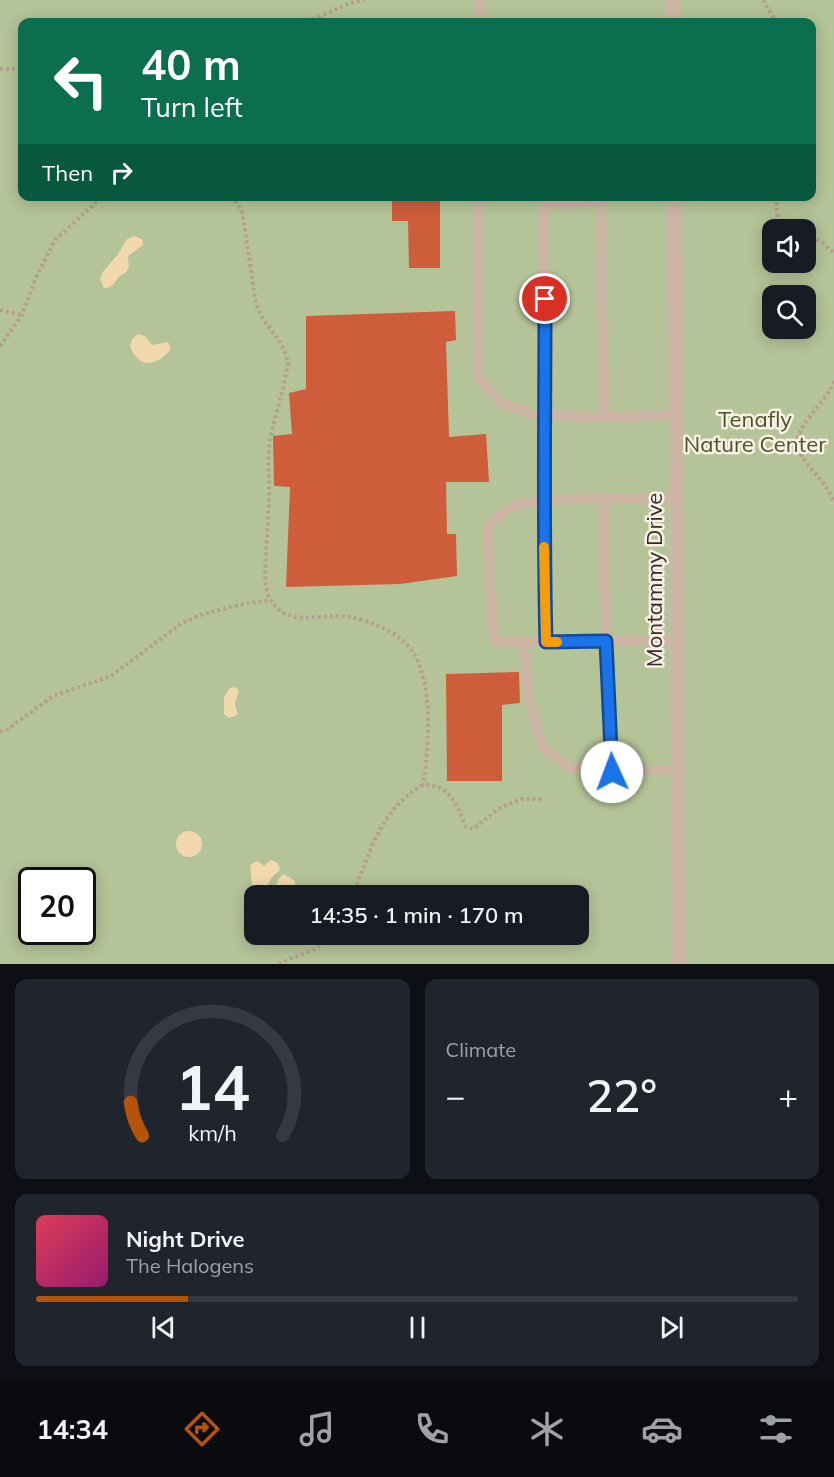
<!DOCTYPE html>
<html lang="en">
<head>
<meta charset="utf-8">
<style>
  :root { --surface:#171b24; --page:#20242c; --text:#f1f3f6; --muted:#9ea1a6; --line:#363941; --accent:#b45309 }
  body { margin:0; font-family:Mulish,sans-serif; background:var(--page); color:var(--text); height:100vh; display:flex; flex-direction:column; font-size:22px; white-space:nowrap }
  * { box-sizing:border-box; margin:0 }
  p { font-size:20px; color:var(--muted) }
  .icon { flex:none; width:33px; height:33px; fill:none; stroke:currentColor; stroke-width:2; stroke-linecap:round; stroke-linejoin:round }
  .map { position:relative; height:964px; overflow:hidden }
  .sheet { display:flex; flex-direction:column; gap:15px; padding:15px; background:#0d0f14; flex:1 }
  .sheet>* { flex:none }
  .top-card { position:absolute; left:18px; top:18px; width:798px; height:183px; border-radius:12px; box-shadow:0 3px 15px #0003; background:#0b6e4f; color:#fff; overflow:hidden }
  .controls { position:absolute; left:762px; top:219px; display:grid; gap:12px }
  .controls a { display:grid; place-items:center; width:54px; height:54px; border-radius:12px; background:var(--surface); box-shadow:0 3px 15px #0003; font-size:30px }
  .speed { position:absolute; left:18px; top:867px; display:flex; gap:12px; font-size:30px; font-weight:700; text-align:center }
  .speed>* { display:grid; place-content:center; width:78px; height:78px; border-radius:50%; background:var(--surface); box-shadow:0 3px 15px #0003; line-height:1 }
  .speed .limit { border:3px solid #111; border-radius:9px; background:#fff; color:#111 }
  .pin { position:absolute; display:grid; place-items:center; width:51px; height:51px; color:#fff; margin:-26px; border:3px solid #fff; border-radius:50%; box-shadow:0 2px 6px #0007 }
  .me { position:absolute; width:66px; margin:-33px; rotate:358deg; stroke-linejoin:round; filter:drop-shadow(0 0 4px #0008) }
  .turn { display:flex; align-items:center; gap:21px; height:126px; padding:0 24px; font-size:27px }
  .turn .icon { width:78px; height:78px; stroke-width:2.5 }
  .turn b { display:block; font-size:42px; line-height:51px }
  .then { display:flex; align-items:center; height:57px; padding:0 24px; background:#0003; gap:12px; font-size:22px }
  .big { font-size:45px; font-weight:600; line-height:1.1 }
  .sheet .card { flex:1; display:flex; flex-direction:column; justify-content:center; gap:9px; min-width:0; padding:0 21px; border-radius:12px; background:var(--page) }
  .sheet .dial { align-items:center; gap:0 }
  .dial svg { height:156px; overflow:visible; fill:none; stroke:var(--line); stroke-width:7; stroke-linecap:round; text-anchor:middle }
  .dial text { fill:var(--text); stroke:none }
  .song { display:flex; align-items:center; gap:18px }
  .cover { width:72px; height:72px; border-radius:9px; background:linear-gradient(135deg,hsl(350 70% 55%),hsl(320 70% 35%)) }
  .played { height:6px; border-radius:3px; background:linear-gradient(90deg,var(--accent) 20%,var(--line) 20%) }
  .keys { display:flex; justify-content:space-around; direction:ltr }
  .heat { display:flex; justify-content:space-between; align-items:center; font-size:33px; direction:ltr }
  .sheet .tiles { flex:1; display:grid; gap:15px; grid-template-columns:1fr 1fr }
  .card:last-child { grid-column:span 2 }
  .trip { position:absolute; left:244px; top:885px; width:345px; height:60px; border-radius:12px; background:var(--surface); box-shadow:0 3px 15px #0003; font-weight:600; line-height:60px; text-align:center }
  .tabs { display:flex; height:96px; justify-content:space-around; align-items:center; background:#090b0e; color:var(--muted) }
  .tabs .icon { width:42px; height:42px }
  .tabs .current { color:var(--accent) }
  .tabs b { font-size:27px; color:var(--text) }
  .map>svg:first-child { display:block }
</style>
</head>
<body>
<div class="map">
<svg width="834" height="964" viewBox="0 0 834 964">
  <rect width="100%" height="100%" fill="#f3e6d9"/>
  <path fill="#b5c398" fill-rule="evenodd" d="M0,0h834v964h-834zM22,22h790v174h-790zM772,230h34v32h-34zM772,296h34v32h-34zM32,880h50v52h-50zM255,896h324v38h-324z"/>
  <g fill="#f1d8ad">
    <path d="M134,236l8,3 1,6 -15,11c0,5 2,12 -1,15 -2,3 -6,3 -8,6 -5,6 -6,11 -15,11l-4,-9 2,-6 16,-19 8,-14z"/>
    <path d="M138,334l7,2 7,9 16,-3 3,7c-14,17 -32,21 -41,-3l2,-7z"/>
    <path d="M235,687l4,3 -4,14 3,11 -9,3 -5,-4v-17l6,-9z"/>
    <circle cx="189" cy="844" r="13"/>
    <path d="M271,860l7,3 2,7 -8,7 -6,11h-11l-3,-4 -2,-19 7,-4 7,5z"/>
    <path d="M284,874l11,7v8l-5,5 -13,1 -3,-6 5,-11z"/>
  </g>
  <g fill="#ce5d3c">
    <path d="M392,196h48v72h-31l-1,-47h-16z"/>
    <path d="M455,311l1,29 -10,2 3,95 37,-3 3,48h-43l1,52h9l1,42 -57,8 -114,3 4,-100 -16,-1 -1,-50 19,-2 -3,-41 17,-4v-73z"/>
    <path d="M519,672l1,31 -18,2v76h-55l-1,-107z"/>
  </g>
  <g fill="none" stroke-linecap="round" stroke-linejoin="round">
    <g stroke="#b79f8e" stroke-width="4" stroke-dasharray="3 3" stroke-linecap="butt">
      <path d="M763,0l13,22"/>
      <path d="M307,22l41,-18 16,-4"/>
      <path d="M0,69h22"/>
      <path d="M231,196l9,12 3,8 13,89 7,14 17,23 6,13 2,9c-4,26 -13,50 -18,76 -3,18 0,37 -1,55 0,27 -4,55 -4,82 0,6 2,16 5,22 18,31 50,13 79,18 22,4 50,15 63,34 22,30 17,98 11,134"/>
      <path d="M778,196c-4,19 0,27 17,34"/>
      <path d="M806,234l17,9 11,10"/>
      <path d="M0,310l22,5"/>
      <path d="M0,346l22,-31 13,-35 20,-40 48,-44"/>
      <path d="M834,381c-5,20 -47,49 -34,72 12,20 26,28 34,50"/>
      <path d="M0,732l8,-3 45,-33 58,-20 71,-53 21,-9 40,-10 28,-4"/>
      <path d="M352,896c18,-43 28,-87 71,-111 27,-1 34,19 42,41l8,3 25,-20 23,-10h21"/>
      <path d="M279,964c17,-9 42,-13 54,-30"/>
    </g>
    <g stroke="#ccb5a4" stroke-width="10">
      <path d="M480,22l1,-21"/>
      <path d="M479,196v181l21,25 34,13 77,2 65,-2"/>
      <path d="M604,500l2,141 6,131"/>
      <path d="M677,640l-183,2 -6,-115c18,-22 28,-23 55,-27l134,-2"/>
      <path d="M524,642l5,58 14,47 27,21 42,4 64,-2"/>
      <path d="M546,642c-3,-146 -1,-291 -2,-437l57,-3 4,214"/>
    </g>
    <g stroke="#ccb5a4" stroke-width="15">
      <path d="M673,0v22"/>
      <path d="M675,196l4,768"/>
    </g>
  </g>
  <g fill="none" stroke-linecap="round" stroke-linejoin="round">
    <g stroke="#114b97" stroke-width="15">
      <path id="route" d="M545,299c0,114 -2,228 1,343l60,-1 6,131"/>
    </g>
    <use href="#route" stroke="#1a73e8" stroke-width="10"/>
    <path stroke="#f59e0b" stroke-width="10" d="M544,547l2,95h11"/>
  </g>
  <g text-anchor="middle" stroke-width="5" stroke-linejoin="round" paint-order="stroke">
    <g font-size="22" fill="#465628" stroke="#faf0e5">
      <text x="755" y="427">Tenafly<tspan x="755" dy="25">Nature Center</tspan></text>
    </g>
    <g font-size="22" fill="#362b26" stroke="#faf0e5">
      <text transform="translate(654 580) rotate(-90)" y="8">Montammy Drive</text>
    </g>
  </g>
</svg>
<div class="controls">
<a><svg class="icon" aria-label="sound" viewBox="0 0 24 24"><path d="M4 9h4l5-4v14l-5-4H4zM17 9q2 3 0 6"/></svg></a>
<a><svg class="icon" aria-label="search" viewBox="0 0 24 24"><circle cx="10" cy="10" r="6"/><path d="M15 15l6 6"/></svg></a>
</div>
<div class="speed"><div class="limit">20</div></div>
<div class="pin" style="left:545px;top:299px;background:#d93025"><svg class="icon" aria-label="arrive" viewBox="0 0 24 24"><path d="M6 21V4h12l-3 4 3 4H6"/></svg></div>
<svg class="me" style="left:612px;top:772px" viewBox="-20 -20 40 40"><circle r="19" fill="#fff"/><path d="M0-13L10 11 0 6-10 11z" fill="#1a73e8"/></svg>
<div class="trip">14:35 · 1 min · 170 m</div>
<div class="top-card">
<div class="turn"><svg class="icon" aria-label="left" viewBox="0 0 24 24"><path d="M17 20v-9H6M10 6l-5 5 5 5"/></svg><div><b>40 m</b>Turn left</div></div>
<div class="then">Then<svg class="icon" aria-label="right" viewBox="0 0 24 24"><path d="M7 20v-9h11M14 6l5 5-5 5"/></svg></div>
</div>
</div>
<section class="sheet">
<div class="tiles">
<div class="card dial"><svg viewBox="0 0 100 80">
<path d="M14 69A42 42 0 1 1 86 69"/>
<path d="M14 69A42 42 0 0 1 8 52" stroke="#b45309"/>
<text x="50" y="56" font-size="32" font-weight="700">14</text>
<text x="50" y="72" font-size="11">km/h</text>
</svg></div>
<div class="card"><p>Climate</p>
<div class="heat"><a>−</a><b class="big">22°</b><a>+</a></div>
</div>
<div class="card">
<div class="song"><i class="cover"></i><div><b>Night Drive</b><p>The Halogens</p></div></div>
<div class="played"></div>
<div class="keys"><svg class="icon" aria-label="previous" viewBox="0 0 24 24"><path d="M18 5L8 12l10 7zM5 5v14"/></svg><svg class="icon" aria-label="pause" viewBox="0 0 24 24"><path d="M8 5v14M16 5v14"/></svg><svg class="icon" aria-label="next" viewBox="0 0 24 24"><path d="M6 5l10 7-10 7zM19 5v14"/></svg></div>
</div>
</div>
</section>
<nav class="tabs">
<b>14:34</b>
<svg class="icon current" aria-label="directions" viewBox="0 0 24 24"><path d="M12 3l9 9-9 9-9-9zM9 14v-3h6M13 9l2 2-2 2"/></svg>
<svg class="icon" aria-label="music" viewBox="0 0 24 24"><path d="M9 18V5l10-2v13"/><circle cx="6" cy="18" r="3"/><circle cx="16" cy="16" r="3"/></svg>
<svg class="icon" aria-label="phone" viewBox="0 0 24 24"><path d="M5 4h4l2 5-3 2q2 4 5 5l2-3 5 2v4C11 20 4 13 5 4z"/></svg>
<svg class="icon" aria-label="climate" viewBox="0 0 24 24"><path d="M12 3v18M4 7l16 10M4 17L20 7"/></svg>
<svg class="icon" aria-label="car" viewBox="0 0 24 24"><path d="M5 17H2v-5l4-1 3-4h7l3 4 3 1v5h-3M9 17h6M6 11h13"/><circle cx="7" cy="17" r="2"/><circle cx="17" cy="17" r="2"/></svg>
<svg class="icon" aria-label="filters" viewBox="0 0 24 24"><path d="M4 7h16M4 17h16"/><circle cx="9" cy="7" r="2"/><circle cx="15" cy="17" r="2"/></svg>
</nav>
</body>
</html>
